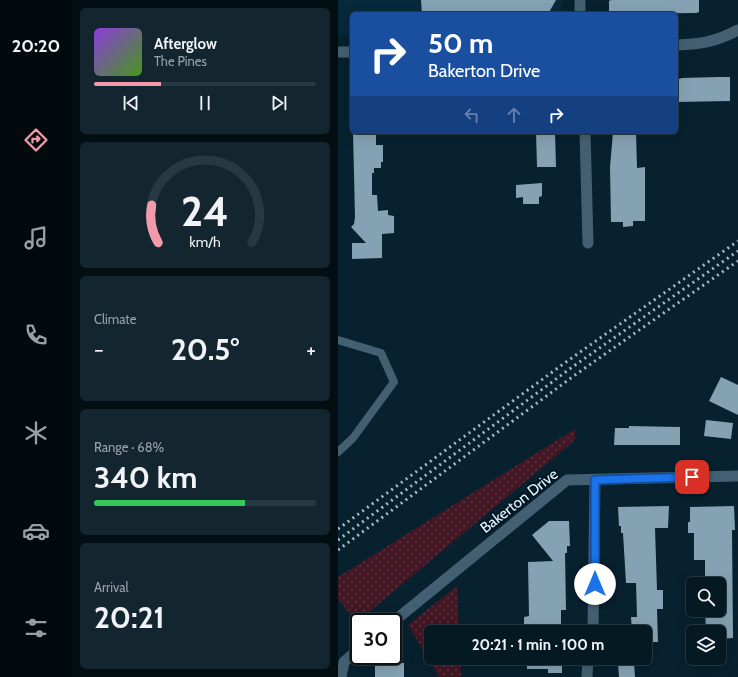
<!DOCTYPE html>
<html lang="en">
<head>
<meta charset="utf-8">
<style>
  :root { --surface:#051923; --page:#132630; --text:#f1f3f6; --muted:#97a0a6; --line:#263841; --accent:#f29aac }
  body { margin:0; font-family:Cabin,sans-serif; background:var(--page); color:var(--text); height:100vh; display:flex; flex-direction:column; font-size:15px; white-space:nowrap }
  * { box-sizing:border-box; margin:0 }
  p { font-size:13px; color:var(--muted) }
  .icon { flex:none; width:22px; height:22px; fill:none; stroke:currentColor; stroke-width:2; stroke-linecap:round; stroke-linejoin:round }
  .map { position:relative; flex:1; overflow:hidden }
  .sheet { display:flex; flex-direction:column; gap:8px; padding:8px; background:#030e13; width:266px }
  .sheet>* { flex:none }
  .banner { position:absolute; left:12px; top:12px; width:328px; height:122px; border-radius:6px; box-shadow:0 4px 16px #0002,0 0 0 1px var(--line); background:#1a4fa0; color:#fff; overflow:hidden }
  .tools { position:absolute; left:348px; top:577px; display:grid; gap:8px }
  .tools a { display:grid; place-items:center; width:40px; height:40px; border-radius:6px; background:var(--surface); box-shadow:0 4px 16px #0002,0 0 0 1px var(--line); font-size:20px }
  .speed { position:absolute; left:12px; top:613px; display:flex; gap:8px; font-size:20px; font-weight:700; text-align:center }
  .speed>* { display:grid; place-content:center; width:52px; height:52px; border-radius:50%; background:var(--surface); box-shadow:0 4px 16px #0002,0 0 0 1px var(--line); line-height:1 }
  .speed .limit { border:2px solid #111; border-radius:6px; background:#fff; color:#111 }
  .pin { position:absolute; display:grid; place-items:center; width:34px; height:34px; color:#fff; margin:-17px; border-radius:8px; box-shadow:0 2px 6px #0006 }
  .me { position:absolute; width:44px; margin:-22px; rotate:0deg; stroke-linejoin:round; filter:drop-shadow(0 0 3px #0008) }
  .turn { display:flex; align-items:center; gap:14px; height:84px; padding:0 12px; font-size:18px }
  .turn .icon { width:52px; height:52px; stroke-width:2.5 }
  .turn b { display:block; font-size:28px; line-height:34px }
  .lanes { display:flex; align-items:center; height:38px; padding:0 12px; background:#0003; justify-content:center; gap:20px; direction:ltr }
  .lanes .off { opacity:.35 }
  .big { font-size:30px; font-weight:700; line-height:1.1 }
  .sheet .card { flex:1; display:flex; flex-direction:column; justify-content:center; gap:6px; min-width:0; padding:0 14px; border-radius:6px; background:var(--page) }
  .sheet .dial { align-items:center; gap:0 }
  .dial svg { height:104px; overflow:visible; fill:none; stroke:var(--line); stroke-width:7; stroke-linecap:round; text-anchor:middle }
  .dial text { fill:var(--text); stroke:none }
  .song { display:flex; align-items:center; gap:12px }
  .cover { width:48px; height:48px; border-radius:6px; background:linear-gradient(135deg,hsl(270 70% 55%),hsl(100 70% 35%)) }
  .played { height:4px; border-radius:2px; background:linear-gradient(90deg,var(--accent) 30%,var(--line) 30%) }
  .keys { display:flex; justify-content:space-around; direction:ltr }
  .heat { display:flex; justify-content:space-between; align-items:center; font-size:22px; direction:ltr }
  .charge { height:6px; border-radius:3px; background:linear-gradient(90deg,#34c759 68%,var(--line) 0) }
  .trip { position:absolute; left:86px; top:625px; width:228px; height:40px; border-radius:6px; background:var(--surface); box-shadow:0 4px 16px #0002,0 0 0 1px var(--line); font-weight:700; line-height:40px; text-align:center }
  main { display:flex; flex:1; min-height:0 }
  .menu { display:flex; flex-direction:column; width:72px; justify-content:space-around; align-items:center; background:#020a0e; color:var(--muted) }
  .menu .icon { width:28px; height:28px }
  .menu .active { color:var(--accent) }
  .menu b { font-size:18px; color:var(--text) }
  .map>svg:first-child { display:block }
</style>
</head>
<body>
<main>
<nav class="menu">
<b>20:20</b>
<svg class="icon active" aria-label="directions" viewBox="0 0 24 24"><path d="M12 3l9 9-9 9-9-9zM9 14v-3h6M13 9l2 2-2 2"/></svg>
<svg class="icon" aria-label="music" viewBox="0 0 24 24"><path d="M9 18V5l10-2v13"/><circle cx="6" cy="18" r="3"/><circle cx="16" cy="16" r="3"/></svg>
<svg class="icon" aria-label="phone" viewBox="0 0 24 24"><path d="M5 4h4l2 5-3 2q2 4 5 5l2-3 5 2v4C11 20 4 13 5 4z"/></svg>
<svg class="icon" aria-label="climate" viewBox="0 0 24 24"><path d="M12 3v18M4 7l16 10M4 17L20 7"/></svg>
<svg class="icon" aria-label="car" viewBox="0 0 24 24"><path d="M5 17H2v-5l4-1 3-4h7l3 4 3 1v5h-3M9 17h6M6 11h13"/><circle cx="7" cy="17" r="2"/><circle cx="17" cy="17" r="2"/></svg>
<svg class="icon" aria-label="filters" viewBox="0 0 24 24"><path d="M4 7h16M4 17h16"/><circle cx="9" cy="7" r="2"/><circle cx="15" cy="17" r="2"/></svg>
</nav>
<section class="sheet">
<div class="card">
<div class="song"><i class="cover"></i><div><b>Afterglow</b><p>The Pines</p></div></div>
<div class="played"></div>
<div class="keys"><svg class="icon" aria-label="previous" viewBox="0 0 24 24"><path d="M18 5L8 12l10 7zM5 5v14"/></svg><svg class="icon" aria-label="pause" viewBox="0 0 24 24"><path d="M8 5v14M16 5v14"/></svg><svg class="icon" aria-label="next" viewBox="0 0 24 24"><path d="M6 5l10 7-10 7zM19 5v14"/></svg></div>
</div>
<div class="card dial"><svg viewBox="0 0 100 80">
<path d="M14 69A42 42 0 1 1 86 69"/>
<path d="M14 69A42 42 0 0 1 9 40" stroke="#f29aac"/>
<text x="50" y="56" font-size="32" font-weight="700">24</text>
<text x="50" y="72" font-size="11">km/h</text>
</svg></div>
<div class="card"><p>Climate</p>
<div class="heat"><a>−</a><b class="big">20.5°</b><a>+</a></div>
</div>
<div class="card"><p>Range · 68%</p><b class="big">340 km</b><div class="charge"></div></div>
<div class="card"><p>Arrival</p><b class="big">20:21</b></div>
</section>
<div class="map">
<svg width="400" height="677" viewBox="0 0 400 677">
  <defs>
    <pattern id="park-dots" width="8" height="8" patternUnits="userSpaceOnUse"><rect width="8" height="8" fill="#431723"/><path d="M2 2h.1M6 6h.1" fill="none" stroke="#5e3944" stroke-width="1.8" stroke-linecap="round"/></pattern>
  </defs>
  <rect width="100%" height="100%" fill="#07212f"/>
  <path fill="#07293c" d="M0,0h224v14h-210v21h-14z"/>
  <g fill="url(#park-dots)">
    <path d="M237,429v11l-218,182 -19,-23v-22z"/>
    <path d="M119,586l2,46h-28v26h29l1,19h-22l-31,-52z"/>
  </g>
  <g fill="#85a2b4">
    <path d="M83,0h135l-8,14h-126z"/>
    <path d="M361,0v12l-3,1 -87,1v-13l2,-1z"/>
    <path d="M380,77h12v24l-54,1v-22l6,-2z"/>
    <path d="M15,132h23v13h7v17h-2v6h-7v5h-2v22h5l1,16 10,-1v5l6,1v17l-12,1v24l-30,1v-16h14l-15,-16 3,-3 1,-7z"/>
    <path d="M198,132h19l1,35h-19z"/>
    <path d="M275,132h23l1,36 8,-1v54h-12v5l-10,1v-5h-12l-1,-55z"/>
    <path d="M204,183v13l-3,1v7h-16v-7l-7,1v-13z"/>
    <path d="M383,377l17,8v30l-29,-14z"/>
    <path d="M368,420l27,3 -2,16 -27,-3z"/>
    <path d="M291,426l51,1v18h-66l1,-17h14z"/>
    <path d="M331,506l-1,22h-13l2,62h6v19h-6l1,33h-13v-10h-13l-1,-15h6l-1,-34h-10l-3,-50h-2v-7h-2l-1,-19z"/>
    <path d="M396,506l1,24h-3l1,108 -14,1v-7h-13l-1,-22h14v-26h-14v-24h-11v-27h-6v-11h2v-15z"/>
    <path d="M211,521h20l1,25h-3v7h-2l1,57h-5v22h-37v-15l5,-1 -1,-54 25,-1 -21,-26z"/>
    <path d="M189,658l35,1v14h-14v-4h-21z"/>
    <rect x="37" y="663" width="29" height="14"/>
    <path d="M296,663l1,14h-16l-1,-13z"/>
  </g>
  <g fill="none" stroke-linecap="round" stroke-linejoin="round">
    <path stroke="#436072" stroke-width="8" d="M0,340l43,13 13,29 -41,56 -15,14"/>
    <g stroke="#436072" stroke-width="11">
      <path d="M242,0v14"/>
      <path d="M338,45c26,-1 39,-3 62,-15"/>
      <path d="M0,52h14"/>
      <path d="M247,132l3,111"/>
      <path d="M55,622l174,-142 171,-4"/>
      <path d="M255,632l2,-152"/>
      <path d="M3,677l3,-15 15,-13"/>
      <path d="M249,677l1,-19"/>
    </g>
    <g stroke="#abbac4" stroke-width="3" stroke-dasharray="2 4" stroke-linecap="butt">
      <path d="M0,529l228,-167 172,-121"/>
      <path d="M0,540l233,-172 167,-117"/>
      <path d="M0,550l237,-175 163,-114"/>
    </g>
  </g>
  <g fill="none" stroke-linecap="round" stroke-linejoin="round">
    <g stroke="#114b97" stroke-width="10">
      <path id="route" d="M257,584v-104l97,-3"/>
    </g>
    <use href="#route" stroke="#1a73e8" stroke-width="7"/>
  </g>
  <g text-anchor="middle" stroke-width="4" stroke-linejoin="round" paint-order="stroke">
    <g font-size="15" fill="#ebf6fe" stroke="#001725">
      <text transform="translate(181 501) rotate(-38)" y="5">Bakerton Drive</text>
    </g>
  </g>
</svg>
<div class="tools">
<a><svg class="icon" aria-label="search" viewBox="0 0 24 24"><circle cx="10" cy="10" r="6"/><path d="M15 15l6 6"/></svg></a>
<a><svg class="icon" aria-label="layers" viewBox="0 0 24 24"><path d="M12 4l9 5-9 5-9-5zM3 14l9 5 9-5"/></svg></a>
</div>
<div class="speed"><div class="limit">30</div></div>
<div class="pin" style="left:354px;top:477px;background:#d93025"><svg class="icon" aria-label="arrive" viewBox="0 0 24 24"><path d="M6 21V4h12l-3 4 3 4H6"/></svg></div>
<svg class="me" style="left:257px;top:584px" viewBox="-20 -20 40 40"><circle r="19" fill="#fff"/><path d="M0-13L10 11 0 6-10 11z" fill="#1a73e8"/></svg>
<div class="trip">20:21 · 1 min · 100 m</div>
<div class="banner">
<div class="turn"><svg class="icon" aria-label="right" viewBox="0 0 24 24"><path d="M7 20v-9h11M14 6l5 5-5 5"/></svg><div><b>50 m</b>Bakerton Drive</div></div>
<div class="lanes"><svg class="icon off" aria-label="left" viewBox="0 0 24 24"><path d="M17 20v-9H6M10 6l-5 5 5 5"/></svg><svg class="icon off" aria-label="ahead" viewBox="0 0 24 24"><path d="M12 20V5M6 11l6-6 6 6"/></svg><svg class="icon" aria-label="right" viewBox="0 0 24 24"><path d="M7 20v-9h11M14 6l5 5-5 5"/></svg></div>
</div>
</div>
</main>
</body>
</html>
